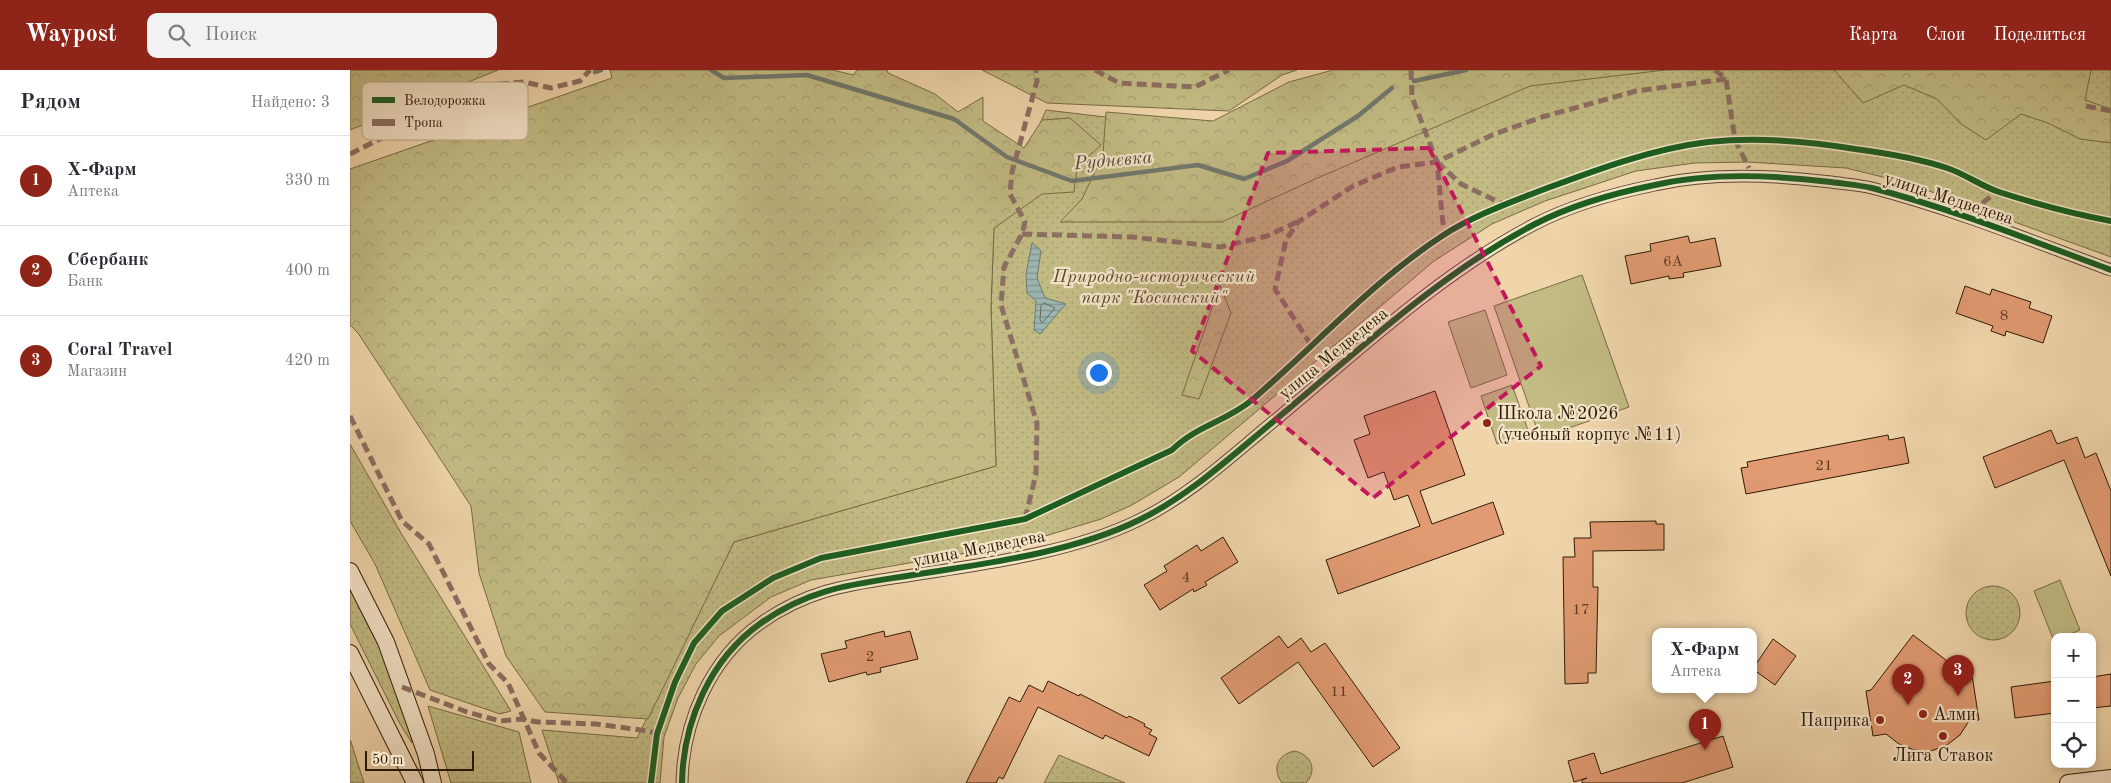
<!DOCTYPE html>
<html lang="ru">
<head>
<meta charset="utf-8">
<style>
	:root { --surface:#fff; --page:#f2f2f3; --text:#2b2b33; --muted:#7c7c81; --line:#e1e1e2; --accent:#8f2418 }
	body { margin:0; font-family:"Old Standard TT",serif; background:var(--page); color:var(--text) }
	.controls { position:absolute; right:15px; bottom:15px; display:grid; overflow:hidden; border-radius:10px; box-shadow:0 2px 8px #0003 }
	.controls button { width:45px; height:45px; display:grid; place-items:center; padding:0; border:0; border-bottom:1px solid var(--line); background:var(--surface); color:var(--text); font:25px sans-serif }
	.scale { position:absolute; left:15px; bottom:12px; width:109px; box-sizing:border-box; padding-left:5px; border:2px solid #2f1a07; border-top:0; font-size:14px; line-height:18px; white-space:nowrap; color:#2f1a07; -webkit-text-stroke:4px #f5e4c8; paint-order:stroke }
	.you { position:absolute; left:748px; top:302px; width:18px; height:18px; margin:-12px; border:4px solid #fff; border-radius:50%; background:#1a73e8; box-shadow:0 0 0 8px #1a73e833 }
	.badge { display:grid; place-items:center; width:32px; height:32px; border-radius:50%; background:var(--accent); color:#fff; font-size:16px; font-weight:700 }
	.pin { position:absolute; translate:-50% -41px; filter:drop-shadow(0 1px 2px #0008) }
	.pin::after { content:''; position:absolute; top:26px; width:18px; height:15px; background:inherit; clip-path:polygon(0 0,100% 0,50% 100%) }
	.popup { position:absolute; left:1302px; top:558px; width:105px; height:65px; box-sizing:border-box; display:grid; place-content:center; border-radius:10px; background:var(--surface); filter:drop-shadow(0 1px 4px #0005); font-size:16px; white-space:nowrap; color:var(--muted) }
	.popup b { font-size:19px; color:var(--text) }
	.popup::after { content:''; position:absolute; left:50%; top:100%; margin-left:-10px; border:10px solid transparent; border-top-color:var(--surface) }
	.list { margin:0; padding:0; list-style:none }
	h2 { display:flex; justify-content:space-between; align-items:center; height:65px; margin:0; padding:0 20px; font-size:21px }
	h2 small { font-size:16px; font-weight:400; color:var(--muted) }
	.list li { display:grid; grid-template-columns:32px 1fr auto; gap:15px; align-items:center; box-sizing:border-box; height:90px; padding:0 20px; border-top:1px solid var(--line) }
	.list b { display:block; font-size:19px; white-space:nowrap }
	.list p { margin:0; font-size:16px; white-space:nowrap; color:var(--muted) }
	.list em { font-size:16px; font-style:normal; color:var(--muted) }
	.icon { flex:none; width:28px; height:28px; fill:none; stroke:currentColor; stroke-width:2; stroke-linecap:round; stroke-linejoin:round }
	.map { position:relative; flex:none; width:1761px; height:713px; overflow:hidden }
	header { display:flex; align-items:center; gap:30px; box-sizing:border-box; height:70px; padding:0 25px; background:var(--accent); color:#fff }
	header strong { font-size:24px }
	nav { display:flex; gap:28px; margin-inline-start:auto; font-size:18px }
	.search { width:350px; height:45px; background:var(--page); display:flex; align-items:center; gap:12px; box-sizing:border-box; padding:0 18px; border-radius:10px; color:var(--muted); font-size:19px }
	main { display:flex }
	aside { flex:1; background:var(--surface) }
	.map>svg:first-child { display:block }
</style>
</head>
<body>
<header>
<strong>Waypost</strong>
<div class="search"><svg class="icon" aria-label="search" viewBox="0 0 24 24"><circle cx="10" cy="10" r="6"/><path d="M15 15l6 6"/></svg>Поиск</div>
<nav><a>Карта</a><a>Слои</a><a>Поделиться</a></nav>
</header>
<main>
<aside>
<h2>Рядом<small>Найдено: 3</small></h2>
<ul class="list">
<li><span class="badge">1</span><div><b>X-Фарм</b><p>Аптека</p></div><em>330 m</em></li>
<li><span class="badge">2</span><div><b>Сбербанк</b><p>Банк</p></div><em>400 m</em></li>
<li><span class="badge">3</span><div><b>Coral Travel</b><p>Магазин</p></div><em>420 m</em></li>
</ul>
</aside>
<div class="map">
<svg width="1761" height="713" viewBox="0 0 1761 713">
	<defs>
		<pattern id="grass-dots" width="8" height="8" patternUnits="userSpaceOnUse" patternTransform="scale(1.25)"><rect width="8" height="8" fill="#c2bb83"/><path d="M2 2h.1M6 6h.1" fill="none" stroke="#a7a070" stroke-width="1.8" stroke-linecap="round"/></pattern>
		<pattern id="forest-crowns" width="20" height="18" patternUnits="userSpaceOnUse" patternTransform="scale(1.25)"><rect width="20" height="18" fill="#c2bb83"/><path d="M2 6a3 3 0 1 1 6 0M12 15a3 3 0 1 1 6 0" fill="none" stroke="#a7a070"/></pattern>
		<pattern id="water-rules" width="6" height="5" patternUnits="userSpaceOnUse" patternTransform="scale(1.25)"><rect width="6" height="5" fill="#9cb7b1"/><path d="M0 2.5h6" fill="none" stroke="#80948e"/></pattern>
	</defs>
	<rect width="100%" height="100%" fill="#f0d5ab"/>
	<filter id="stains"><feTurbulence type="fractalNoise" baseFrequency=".004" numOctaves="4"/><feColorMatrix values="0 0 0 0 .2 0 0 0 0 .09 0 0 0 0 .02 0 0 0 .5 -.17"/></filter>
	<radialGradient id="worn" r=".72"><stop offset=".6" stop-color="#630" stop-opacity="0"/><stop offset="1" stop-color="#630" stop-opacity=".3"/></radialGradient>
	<!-- grass -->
	<g fill="url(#grass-dots)" stroke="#786a45">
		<polygon points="1118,0 1761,0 1761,187 1557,113 1496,98 1397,92 1345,93 1286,101 1195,131 1142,154 1084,191 829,407 782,435 751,449 669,474 461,510 421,527 369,566 346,594 328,628 314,667 310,713 209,713 192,660 287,668 384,472 646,396 641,237 644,158 696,40 899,64"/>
		<polygon points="0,374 51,463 161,641 150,644 80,620 25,494 0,451"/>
		<path d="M0,511C27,562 55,616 62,673L50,654L0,554Z"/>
		<circle cx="1643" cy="543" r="27"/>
		<polygon points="78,636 169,662 181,713 101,713"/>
		<polygon points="0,670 1,672 14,713 0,713"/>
		<path d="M944,681C961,684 968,700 956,713H932C922,699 927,685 944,681Z"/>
		<polygon points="709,685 775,713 694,713"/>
	</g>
	<!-- forest -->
	<g fill="url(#forest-crowns)" stroke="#786a45">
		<polygon points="0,0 148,0 0,60"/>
		<polygon points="260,0 483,0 503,5 507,0 537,0 538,3 585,24 608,42 633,27 633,51 674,78 692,50 720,48 751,75 727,97 724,122 692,124 644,158 641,237 646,396 384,472 298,649 195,642 156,586 129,503 121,436 8,263 0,255 0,99 262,8"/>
		<polygon points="632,0 947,0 932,5 879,41 697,33"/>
		<polygon points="983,0 1315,0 1180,16 963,110 872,152 710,152 732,129 753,84 756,42 863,51 939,12"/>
		<polygon points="1484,0 1741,0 1735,30 1761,39 1761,73 1730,69 1698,53 1671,44 1636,70 1611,54 1587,29 1554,15 1513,33"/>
		<polygon points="870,215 881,243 849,329 832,325"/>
	</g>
	<!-- garden -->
	<g fill="#c2bb83" stroke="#786a45">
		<polygon points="1232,205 1279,337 1190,368 1144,236"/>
		<polygon points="1135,240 1157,305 1121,318 1098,252"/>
		<polygon points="1162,315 1179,363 1147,374 1131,326"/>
		<polygon points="1710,510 1730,560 1713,567 1705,567 1704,571 1684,521"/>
	</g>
	<!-- water -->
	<polygon fill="url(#water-rules)" stroke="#70786d" points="682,173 691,181 687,208 695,228 716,234 690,264 684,260 686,231 677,223 676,204"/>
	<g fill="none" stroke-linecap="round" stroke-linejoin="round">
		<!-- shore -->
		<polygon stroke="#66685c" stroke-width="1" points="694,233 705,238 692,253 690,250 691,236"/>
		<!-- stream -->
		<g stroke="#70786d" stroke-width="4.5">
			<polyline points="361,0 374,8 457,5 604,49 657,87 722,111 848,95 894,109 937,91 1008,46 1042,18"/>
			<polyline points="245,2 251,0"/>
			<polyline points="1064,11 1116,0"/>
		</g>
	</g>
	<!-- building -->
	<g fill="#e19a71" stroke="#2f1a07">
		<polygon points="1338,166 1340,173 1365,168 1371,196 1333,203 1334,207 1319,209 1319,206 1281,214 1275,186 1301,181 1300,174"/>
		<polygon points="1615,216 1640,225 1642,219 1681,232 1679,238 1702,246 1693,273 1656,261 1655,266 1641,261 1643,256 1606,243"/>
		<polygon points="1085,321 1115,405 1070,421 1082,454 1143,432 1154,464 988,524 976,490 1070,456 1058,425 1044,430 1034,402 1018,408 1004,370 1020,364 1014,346"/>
		<polygon points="1701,360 1707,374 1727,367 1735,388 1746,383 1761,421 1761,506 1714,390 1645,418 1633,387"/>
		<polygon points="1538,365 1539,370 1554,367 1559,393 1396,424 1391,398 1398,397 1397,392"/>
		<polygon points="1306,451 1306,454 1314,454 1314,480 1243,481 1243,517 1248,517 1246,603 1238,603 1238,613 1215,614 1213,487 1225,487 1224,468 1241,468 1240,452"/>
		<polygon points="873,467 888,492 855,512 857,515 844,522 843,519 810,540 794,515 817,501 814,496 847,475 851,481"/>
		<polygon points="534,561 535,567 560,561 568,589 530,598 531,602 517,605 516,602 479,612 471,584 497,578 495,571"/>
		<polygon points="1563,565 1617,606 1622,605 1629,650 1619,651 1610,665 1597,675 1581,681 1564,680 1549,674 1536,664 1523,666 1516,621 1521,620"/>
		<polygon points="929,566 938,578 951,568 961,582 975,573 1050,678 1023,697 948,592 889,634 871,608"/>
		<polygon points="1423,569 1446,586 1425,615 1404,600 1404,597"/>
		<polygon points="1761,604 1761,636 1742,638 1742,607"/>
		<polygon points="698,611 729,626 730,624 777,648 779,646 795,654 794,656 802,660 799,664 807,668 799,686 755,665 753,669 688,637 653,709 649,707 646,713 616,713 659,627 670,632 679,615 693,622"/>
		<polygon points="1705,611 1705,643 1665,648 1661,617"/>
		<polygon points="1373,666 1383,697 1332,713 1232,713 1232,710 1237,708 1224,712 1218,691 1244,683 1251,704"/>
	</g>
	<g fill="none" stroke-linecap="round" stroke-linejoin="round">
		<defs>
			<path id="street" d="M332,713C333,652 360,589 411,553C463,516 508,514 569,504C640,493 724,482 789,450C837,427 877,390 918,356C1003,286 1087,205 1185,154C1222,135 1265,123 1305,115C1361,102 1424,105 1481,112C1494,114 1509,115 1522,118C1603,139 1682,171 1761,200"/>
			<g id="secondary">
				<polyline points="0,501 36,572 76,684 83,713"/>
				<polyline points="0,583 65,713"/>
				<polyline points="1718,713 1761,708"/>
			</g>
		</defs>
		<!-- street casing -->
		<use href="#street" stroke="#5f4930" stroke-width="13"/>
		<!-- secondary casing -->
		<use href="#secondary" stroke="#2f1a07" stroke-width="18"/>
		<!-- street -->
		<use href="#street" stroke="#f5e4c8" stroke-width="11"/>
		<!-- secondary -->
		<use href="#secondary" stroke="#f5e4c8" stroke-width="16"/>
		<!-- quiet -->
		<g stroke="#8d6e63" stroke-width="5" stroke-dasharray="10 5" stroke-linecap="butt">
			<polyline points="745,0 769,13 845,17 879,0"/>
			<polyline points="1061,0 1062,27 1087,92 1094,164"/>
			<polyline points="1365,0 1376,9 1385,70 1399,98"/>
			<polyline points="1736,36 1761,41"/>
			<polyline points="0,84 137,15 174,12 201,18 230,11 240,0"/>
			<polyline points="1087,92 1111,114 1155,135"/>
			<polyline points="1621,143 1647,121"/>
			<polyline points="672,164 782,167 871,177 917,166 947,152"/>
			<polyline points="961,275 925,219 936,170 948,152 1003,116 1048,97 1087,92 1142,65 1192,47 1286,21 1376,9"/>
			<polyline points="0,346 52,451 79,474 139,594 158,613 189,683 217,713"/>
			<polyline points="675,449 686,404 687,353 651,235 654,197 672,164 675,152 660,124 662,102 687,11 686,0"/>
			<polyline points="52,617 117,642 150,651 172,649 188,652 246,654 298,661 307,664"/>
		</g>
		<defs>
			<g id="cycleway">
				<path d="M301,713L307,664L325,612L344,573L372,541L423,508L471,488L675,449L822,380C846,356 877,351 902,330C965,276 1022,212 1092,166C1122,146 1159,133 1192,120C1246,100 1301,79 1358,72C1406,67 1457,71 1505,79C1535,83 1567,88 1597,98C1615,104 1631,116 1649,122C1686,134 1724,144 1761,151"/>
				<path d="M332,713C333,652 360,589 411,553C463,516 508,514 569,504C640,493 724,482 789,450C837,427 877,390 918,356C1003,286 1087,205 1185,154C1222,135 1265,123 1305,115C1361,102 1424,105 1481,112C1494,114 1509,115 1522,118C1603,139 1682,171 1761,200"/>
			</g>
		</defs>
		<!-- cycleway casing -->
		<use href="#cycleway" stroke="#f5e4c8" stroke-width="9"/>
		<!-- cycleway -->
		<use href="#cycleway" stroke="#1b5e20" stroke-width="6"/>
	</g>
	<!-- marked area -->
	<path fill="#c2185b" fill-opacity="0.2" stroke="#c2185b" stroke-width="4" stroke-dasharray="10 6" stroke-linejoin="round" d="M1079,78L1191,296L1023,428L842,281L918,83Z"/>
	<!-- markers -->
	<g fill="#8f2418" stroke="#f5e4c8" stroke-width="2">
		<circle cx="1137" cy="353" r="5"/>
		<circle cx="1573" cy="644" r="5"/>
		<circle cx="1530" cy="650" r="5"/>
		<circle cx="1593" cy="666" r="5"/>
	</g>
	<g text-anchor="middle" stroke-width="4.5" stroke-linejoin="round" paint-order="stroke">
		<!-- number labels -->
		<g font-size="15" fill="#5c3a22">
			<text x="1323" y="196">6А</text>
			<text x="1654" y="250">8</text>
			<text x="1474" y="400">21</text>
			<text x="836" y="512">4</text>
			<text x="1231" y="544">17</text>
			<text x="520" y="591">2</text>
			<text x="989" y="626">11</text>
		</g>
		<!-- street labels -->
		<g font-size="18" fill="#2f1a07" stroke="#f5e4c8">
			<text transform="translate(1599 128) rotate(18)" y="6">улица Медведева</text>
			<text transform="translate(983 283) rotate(-39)" y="6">улица Медведева</text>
			<text transform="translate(629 478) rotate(-11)" y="6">улица Медведева</text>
		</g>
		<!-- park labels -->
		<g font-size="18" font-style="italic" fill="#5b4a2c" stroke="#f5e4c8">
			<text x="804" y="212">Природно-исторический<tspan x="804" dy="21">парк "Косинский"</tspan></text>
		</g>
		<!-- poi labels -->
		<g font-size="18" fill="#2f1a07" stroke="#f5e4c8" text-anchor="start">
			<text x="1147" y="349">Школа №2026<tspan x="1147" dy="21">(учебный корпус №11)</tspan></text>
			<text x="1583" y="650">Алми</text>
			<text x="1520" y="656" text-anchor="end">Паприка</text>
			<text x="1593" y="691" text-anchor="middle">Лига Ставок</text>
		</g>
		<!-- water labels -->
		<g font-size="19" font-style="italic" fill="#50493a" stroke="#f5e4c8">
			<text transform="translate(763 89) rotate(-5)" y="7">Рудневка</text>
		</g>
	</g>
	<!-- legend -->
	<rect x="12" y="12" width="166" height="58" rx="8" fill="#f5e4c8" stroke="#baa78e" stroke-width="1"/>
	<rect x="22" y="27" width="23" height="6" fill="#1b5e20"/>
	<rect x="22" y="49" width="23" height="7" fill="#8d6e63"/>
	<g font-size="14" fill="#2f1a07">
		<text x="54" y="35">Велодорожка</text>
		<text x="54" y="57">Тропа</text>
	</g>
	<rect width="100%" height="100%" filter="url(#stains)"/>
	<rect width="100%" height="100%" fill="url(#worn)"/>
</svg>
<div class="controls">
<button>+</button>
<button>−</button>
<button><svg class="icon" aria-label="locate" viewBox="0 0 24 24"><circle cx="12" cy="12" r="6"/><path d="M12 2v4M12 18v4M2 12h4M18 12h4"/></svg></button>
</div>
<div class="scale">50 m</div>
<div class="you"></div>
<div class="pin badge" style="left:1355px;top:680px">1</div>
<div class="popup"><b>X-Фарм</b>Аптека</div>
<div class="pin badge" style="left:1558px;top:635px">2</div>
<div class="pin badge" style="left:1608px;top:626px">3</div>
</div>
</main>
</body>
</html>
